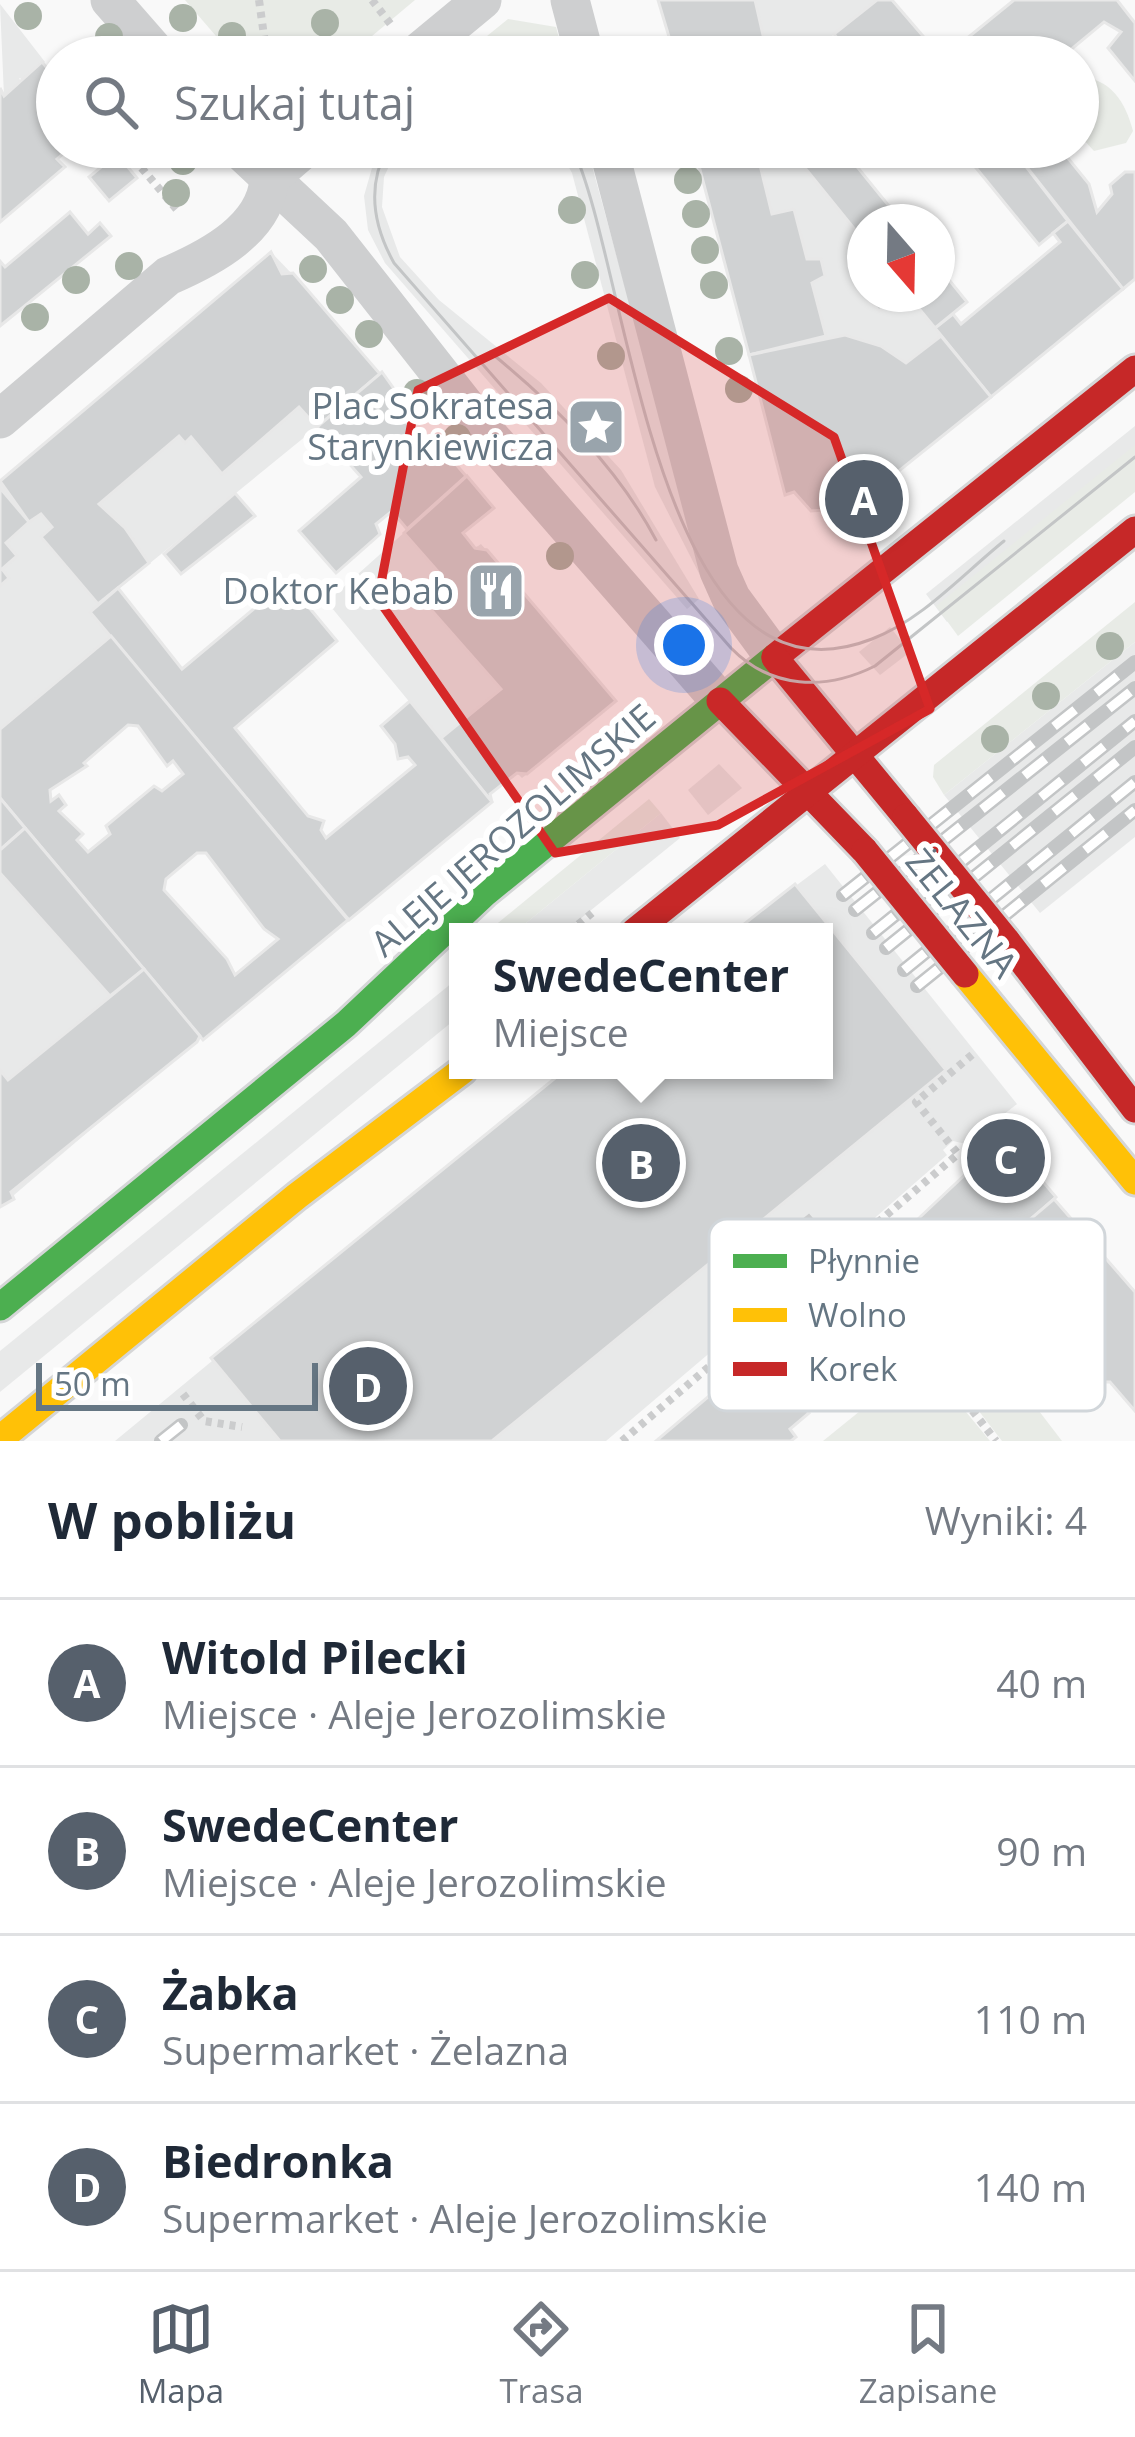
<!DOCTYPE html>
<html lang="pl">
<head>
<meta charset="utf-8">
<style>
	:root { --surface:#fff; --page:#f6f6f7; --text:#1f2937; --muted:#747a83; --line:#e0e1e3; --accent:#56606c }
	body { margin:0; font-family:"Open Sans",sans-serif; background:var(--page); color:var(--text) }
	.compass { position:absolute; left:847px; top:204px; width:108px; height:108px; border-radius:50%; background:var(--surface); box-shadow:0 3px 9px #0004; rotate:160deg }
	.scale { position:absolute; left:36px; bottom:30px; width:282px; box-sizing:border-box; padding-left:12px; border:6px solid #657683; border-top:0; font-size:33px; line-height:42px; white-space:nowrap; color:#657683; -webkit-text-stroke:9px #fff; paint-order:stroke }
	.you { position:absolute; left:684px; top:645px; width:42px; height:42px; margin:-30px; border:9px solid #fff; border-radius:50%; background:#1a73e8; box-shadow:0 0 0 18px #1a73e833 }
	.badge { display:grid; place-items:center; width:78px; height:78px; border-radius:50%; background:var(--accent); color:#fff; font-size:39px; font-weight:700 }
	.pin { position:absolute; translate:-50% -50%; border:6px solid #fff; box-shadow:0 3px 12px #0006 }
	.popup { position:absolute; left:449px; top:923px; width:384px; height:156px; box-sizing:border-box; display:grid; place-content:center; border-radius:0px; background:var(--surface); filter:drop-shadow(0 3px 9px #0005); font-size:39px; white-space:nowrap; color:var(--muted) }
	.popup b { font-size:45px; color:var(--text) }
	.popup::after { content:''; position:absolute; left:50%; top:100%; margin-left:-24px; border:24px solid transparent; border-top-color:var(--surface) }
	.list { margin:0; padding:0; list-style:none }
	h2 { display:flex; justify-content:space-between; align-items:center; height:156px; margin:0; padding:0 48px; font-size:51px }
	h2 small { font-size:39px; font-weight:400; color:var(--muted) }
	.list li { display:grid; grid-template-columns:78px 1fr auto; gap:36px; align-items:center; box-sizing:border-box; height:168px; padding:0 48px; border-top:3px solid var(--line) }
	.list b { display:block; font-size:45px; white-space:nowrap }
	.list p { margin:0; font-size:39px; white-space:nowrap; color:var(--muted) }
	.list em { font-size:39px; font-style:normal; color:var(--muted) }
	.icon { flex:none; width:66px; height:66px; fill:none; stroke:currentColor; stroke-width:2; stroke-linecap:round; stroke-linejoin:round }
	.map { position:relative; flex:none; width:1135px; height:1441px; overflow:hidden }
	.search { position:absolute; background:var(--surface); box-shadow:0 3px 9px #0004; left:36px; right:36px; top:36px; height:132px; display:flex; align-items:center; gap:30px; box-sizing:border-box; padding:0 42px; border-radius:66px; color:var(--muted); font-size:45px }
	.sheet { height:828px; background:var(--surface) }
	nav { display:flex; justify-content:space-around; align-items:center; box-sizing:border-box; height:168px; border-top:3px solid var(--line); background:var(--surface); font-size:33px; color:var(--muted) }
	nav a { display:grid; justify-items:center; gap:6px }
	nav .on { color:var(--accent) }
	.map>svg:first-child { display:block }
</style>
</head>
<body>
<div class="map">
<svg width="1135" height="1441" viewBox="0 0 1135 1441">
	<rect width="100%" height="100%" fill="#f9f9f9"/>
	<!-- built -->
	<g fill="#e8e9e9">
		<polygon points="658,0 877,0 806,57 675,57"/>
		<polygon points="0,4 45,62 25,80 19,78 21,82 4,96"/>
		<polygon points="378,147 398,147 384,177 382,207 400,257 439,300 541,383 621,470 699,599 687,609 385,263 368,230 364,196"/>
		<polygon points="558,147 583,147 589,155 709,593 655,487 572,173"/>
		<polygon points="695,147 788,147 865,242 865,294 907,294 941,336 906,363 881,346 845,335 749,355"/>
		<polygon points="271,252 319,302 317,427 90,612 111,636 0,729 0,480"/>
		<polygon points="1135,426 1135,469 947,622 926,594"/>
		<polygon points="467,476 494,508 463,534 475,548 481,544 616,700 527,774 522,778 517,773 491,794 492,802 327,602"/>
		<polygon points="890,627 910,652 880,675 859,652"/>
		<polygon points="1135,642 1135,837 1040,913 944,795"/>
		<polygon points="719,764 742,788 708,815 688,790"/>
		<polygon points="0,798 200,1036 0,1207"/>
		<polygon points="661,813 680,838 564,932 515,932"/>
		<polygon points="825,864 1017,1104 966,1144 953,1141 943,1150 947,1155 838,1250 817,1226 802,1237 819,1260 606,1441 115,1441 565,1070 824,1070 824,932 734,932"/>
		<polygon points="458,978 458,1017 0,1392 0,1351"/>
	</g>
	<!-- green -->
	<g fill="#e8ebe6">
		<polygon points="185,0 415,0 347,57 234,57"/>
		<polygon points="508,19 556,27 564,57 477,57 471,49"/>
		<path d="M1078,76C1111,79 1125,101 1133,131L1126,143L1094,151L1082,138Z"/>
		<polygon points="1135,445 1135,492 958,636 936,606"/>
		<polygon points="1135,602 1135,642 944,795 933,777 934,765"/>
		<polygon points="649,799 661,813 515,932 487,932"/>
		<polygon points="978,1315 1007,1352 963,1387 934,1350"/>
		<polygon points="923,1360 990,1441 823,1441"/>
		<polygon points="1006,1368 1062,1441 1002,1441 968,1397"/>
	</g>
	<!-- building -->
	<g fill="#d0d2d3" stroke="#e8e8e8" stroke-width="3" fill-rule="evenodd">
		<polygon points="658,0 755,0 768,57 675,57"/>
		<polygon points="877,0 892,0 941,57 895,57 903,49 895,39 873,57 852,57 834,34"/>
		<polygon points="1014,0 1117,0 1135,23 1135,81 1108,48 1121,32 1104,22 1062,57 944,57"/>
		<polygon points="42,62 57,80 57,147 71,147 57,159 65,167 0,222 0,88 4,96"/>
		<polygon points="694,147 790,149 760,165 772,214 794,209 807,259 821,259 825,276 812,283 826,336 749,355"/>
		<polygon points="788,147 841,147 902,222 865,222 865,242"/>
		<polygon points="959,147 1011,147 1068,221 1039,245"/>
		<polygon points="1011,147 1059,147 1089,184 1097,212 1112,194 1110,185 1125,172 1135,172 1135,279 1123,289"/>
		<polygon points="117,154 137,178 109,201 89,177"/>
		<polygon points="70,212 88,234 100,223 111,236 0,326 0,261 5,267"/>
		<polygon points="1068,221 1123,289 991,397 935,328 953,314 961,324 1060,242 1053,233"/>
		<polygon points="271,252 282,274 293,273 380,374 317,427 299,407 222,474 191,437 185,443 179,436 99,504 125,528 149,563 98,604 41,537 52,527 41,514 29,522 0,481"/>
		<polygon points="937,265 967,302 935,328 907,294 937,294"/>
		<polygon points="865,275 865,294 899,294 879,311 855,283"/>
		<polygon points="845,335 881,346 906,363 941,336 991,397 844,515 839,509 811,511 794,492 785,495 749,355"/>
		<polygon points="382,372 411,413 403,419 429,448 436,441 466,476 407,529 392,511 376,524 380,534 336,573 299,531 361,477 317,427"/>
		<polygon points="467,476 494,508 463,533 475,548 487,550 616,701 527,774 517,773 490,794 492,802 441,738 501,689 419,596 442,576 404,533"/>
		<polygon points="0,488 29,522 6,543 17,556 2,569 9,578 0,586"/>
		<polygon points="235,493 255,516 181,574 164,554"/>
		<polygon points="287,581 337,641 235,728 308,816 324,821 321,830 326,838 415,765 408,757 398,759 395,744 381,726 410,701 492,802 349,920 90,612 118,588 182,669"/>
		<path d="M111,636L348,920L203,1040L0,798V729ZM128,725L138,726L167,766L173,761L183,774L162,791L154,786L106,826L110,834L88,852L77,840L83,834L59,811L66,805L59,795L51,801L50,790L87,766L84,763ZM197,853H206L264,929L278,939L235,975L227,959L164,890L166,879Z"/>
		<polygon points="0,798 25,828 0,850"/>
		<polygon points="25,828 144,969 110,996 0,873 0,850"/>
		<polygon points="795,884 946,1070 492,1441 280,1441 211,1358 565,1070 824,1070 824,932 734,932"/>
		<polygon points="144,969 200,1036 197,1042 11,1192 14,1199 0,1207 0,1070 8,1080"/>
		<polygon points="1005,1137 1056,1197 950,1292 956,1300 941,1312 935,1305 916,1321 909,1313 881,1336 888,1344 869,1361 876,1368 862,1381 855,1373 836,1389 829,1380 802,1404 809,1413 790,1429 796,1437 791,1441 656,1441 918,1219"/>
		<polygon points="1054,1199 1135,1292 1135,1411 1110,1382 1095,1382 1088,1367 1091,1361 1039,1301 1024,1300 1020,1278 994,1250"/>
	</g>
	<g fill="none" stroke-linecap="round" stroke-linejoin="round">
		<defs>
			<polyline id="fast" points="0,1307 346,1024 485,893 775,657"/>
			<g id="slow">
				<polyline points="965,974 1135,1181"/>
				<polyline points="0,1439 297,1196 463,1070"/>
			</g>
			<g id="jam">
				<polyline points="775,657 1135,369"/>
				<polyline points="775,658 906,817"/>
				<polyline points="720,701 865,851"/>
				<polyline points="634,932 1135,530"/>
				<polyline points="1006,940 1135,1109"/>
			</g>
		</defs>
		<!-- fast casing -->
		<use href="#fast" stroke="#d5d6d7" stroke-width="33"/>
		<!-- slow casing -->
		<use href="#slow" stroke="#d5d6d7" stroke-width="33"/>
		<!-- jam casing -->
		<use href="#jam" stroke="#d5d6d7" stroke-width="33"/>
		<!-- path -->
		<g stroke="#cbcccd" stroke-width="8" stroke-dasharray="6 6" stroke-linecap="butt">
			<polyline points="259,0 267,57"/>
			<polyline points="372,0 392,26"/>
			<polyline points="137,147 134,159 178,211"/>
			<polyline points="569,932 592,913"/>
			<polyline points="806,1216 839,1256"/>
			<polyline points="921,1344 996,1441"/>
			<polyline points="183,1394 204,1421 242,1427"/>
			<polyline points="961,1396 1036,1335"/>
			<polyline points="622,1441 958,1154 916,1102 973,1054"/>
		</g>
		<!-- street -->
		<g stroke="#cecfd0" stroke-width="39">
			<polyline points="110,0 160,57"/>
			<polyline points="570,0 585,57"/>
			<polyline points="413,57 482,0"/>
			<polyline points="237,147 331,235 489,436 720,701"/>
			<polyline points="608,147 719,571 731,598 775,658"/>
			<path d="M0,419L168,276C210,258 266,229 269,179L306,147"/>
		</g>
		<!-- fast -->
		<use href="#fast" stroke="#4caf50" stroke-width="27"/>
		<!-- slow -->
		<use href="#slow" stroke="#ffc107" stroke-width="27"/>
		<!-- jam -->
		<use href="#jam" stroke="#c62828" stroke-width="27"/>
		<!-- tram -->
		<g stroke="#c3c5c6" stroke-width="3">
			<path d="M388,147C366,186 373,225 394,263L731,648C771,689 825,691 875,666L1135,457"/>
			<path d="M572,147C630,265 654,724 872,639C922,620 963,574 1004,541"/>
			<path d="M490,352C554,404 617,466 656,540"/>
		</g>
		<defs>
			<g id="rail">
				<polyline points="843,895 1135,662"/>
				<polyline points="855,910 1135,688"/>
				<polyline points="873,933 1135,721"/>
				<polyline points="886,948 1135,747"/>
				<polyline points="904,970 1135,782"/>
				<polyline points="917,986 1135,810"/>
				<polyline points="161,1441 181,1425"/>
			</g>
		</defs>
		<!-- rail casing -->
		<use href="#rail" stroke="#c3c5c6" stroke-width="14"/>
		<!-- rail -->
		<use href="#rail" stroke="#fff" stroke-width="9" stroke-dasharray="27" stroke-linecap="butt"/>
		<defs>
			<g id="jam-bridge">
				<polyline points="906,817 1006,940"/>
				<polyline points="865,851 965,974"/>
			</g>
		</defs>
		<!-- jam-bridge casing -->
		<use href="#jam-bridge" stroke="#d5d6d7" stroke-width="33" stroke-linecap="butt"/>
		<!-- jam-bridge -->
		<use href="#jam-bridge" stroke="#c62828" stroke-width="27"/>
	</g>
	<!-- trees -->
	<g fill="#a9b3a7">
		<circle cx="28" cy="16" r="14"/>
		<circle cx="183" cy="18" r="14"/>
		<circle cx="325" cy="23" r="14"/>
		<circle cx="232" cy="36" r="14"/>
		<circle cx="109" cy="37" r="14"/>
		<circle cx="183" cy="161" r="14"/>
		<circle cx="688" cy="180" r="14"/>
		<circle cx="176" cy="193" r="14"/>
		<circle cx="572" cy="210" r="14"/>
		<circle cx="696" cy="214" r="14"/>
		<circle cx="705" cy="250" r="14"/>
		<circle cx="129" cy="266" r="14"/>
		<circle cx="313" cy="269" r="14"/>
		<circle cx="585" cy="275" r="14"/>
		<circle cx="76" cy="280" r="14"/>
		<circle cx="714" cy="285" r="14"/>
		<circle cx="340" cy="300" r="14"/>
		<circle cx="35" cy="317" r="14"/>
		<circle cx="369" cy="334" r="14"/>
		<circle cx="729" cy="351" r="14"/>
		<circle cx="611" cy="356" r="14"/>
		<circle cx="739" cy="389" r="14"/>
		<circle cx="417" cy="393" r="14"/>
		<circle cx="457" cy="438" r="14"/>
		<circle cx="560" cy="556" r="14"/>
		<circle cx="1110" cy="646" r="14"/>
		<circle cx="1046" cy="696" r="14"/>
		<circle cx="995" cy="739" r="14"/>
	</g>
	<!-- marked area -->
	<path fill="#d62828" fill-opacity="0.2" stroke="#d62828" stroke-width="9" stroke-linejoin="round" d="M609,298L834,437L930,709L718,825L555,853L378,599L418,390Z"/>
	<!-- icons -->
	<defs>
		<symbol id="sight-square" viewBox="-11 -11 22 22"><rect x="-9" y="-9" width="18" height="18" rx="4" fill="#99a4ac" stroke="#fff"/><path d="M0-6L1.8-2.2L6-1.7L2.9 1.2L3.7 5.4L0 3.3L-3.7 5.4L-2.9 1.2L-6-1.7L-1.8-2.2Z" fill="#fff"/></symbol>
		<symbol id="restaurant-square" viewBox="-11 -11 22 22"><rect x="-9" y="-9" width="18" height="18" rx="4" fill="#99a4ac" stroke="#fff"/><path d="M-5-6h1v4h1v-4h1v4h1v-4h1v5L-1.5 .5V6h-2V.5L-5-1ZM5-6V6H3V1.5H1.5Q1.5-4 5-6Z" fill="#fff"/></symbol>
	</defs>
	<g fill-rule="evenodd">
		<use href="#sight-square" x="563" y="394" width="66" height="66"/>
		<use href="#restaurant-square" x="463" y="558" width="66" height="66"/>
	</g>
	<g text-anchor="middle" stroke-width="12" stroke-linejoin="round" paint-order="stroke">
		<!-- poi labels -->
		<g font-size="36" fill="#657683" stroke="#fff" text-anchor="end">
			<text x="554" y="419">Plac Sokratesa<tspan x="554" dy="41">Starynkiewicza</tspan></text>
			<text x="454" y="604">Doktor Kebab</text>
		</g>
		<!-- street labels -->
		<g font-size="36" fill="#657683" stroke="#fff">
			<text transform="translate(513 830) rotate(-41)" y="13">ALEJE JEROZOLIMSKIE</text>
			<text transform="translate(962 913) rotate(51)" y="13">ŻELAZNA</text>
		</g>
	</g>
	<!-- legend -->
	<rect x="709" y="1219" width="396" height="192" rx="18" fill="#fff" stroke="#d1d6da" stroke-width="3"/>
	<rect x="733" y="1254" width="54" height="14" fill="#4caf50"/>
	<rect x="733" y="1308" width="54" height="14" fill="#ffc107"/>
	<rect x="733" y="1362" width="54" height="14" fill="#c62828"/>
	<g font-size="33" fill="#657683">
		<text x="808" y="1273">Płynnie</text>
		<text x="808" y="1327">Wolno</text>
		<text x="808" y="1381">Korek</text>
	</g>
</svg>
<svg class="compass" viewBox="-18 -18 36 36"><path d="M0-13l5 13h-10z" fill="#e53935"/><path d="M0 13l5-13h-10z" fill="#747a83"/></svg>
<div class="scale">50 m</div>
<div class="you"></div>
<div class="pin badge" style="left:864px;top:499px">A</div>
<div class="pin badge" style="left:641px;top:1163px">B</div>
<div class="popup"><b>SwedeCenter</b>Miejsce</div>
<div class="pin badge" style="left:1006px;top:1158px">C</div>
<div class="pin badge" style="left:368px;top:1386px">D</div>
<div class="search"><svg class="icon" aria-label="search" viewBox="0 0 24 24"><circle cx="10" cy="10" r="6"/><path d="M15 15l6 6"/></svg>Szukaj tutaj</div>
</div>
<section class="sheet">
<h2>W pobliżu<small>Wyniki: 4</small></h2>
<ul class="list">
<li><span class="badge">A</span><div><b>Witold Pilecki</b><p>Miejsce · Aleje Jerozolimskie</p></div><em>40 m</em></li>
<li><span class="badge">B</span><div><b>SwedeCenter</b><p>Miejsce · Aleje Jerozolimskie</p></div><em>90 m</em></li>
<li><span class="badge">C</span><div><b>Żabka</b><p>Supermarket · Żelazna</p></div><em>110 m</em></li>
<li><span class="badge">D</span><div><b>Biedronka</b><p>Supermarket · Aleje Jerozolimskie</p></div><em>140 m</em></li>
</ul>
</section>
<nav>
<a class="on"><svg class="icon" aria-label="map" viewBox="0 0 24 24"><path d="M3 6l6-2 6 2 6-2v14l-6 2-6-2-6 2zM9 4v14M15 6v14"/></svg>Mapa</a>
<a><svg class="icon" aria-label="directions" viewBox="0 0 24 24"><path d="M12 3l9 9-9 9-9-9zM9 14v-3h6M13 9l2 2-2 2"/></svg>Trasa</a>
<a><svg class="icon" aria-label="saved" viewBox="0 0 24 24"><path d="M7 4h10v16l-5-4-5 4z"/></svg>Zapisane</a>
</nav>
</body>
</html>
